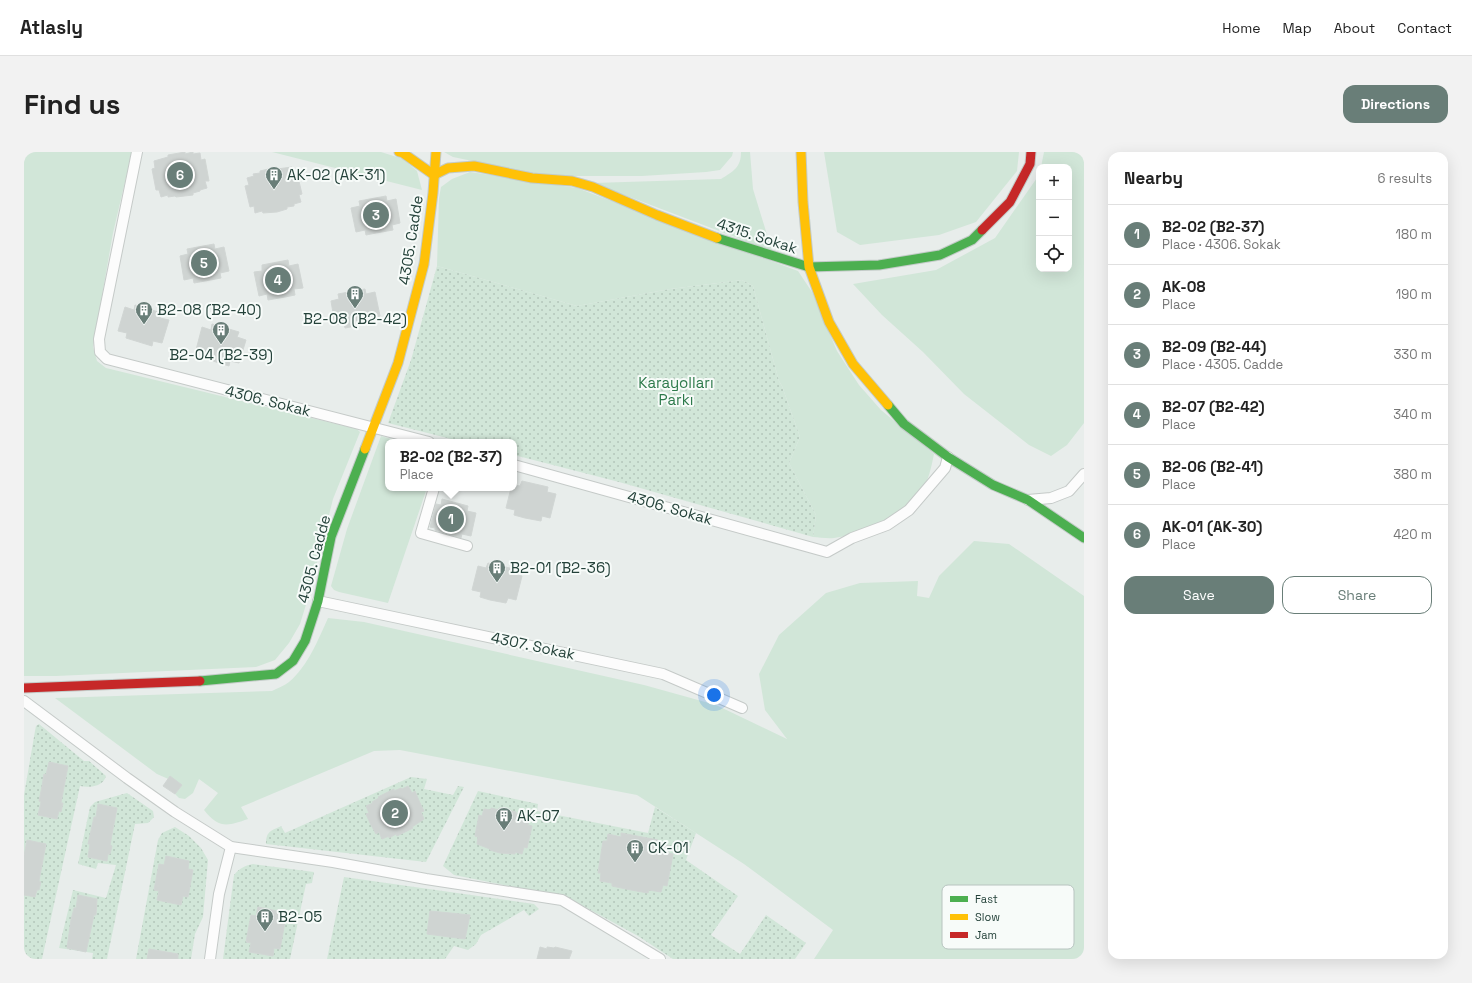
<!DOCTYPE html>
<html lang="en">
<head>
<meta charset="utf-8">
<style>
	:root { --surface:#fff; --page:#f2f2f2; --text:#222; --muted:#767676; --line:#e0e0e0; --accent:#697e78 }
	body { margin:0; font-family:"Space Grotesk",sans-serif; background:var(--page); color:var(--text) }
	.controls { position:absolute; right:12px; top:12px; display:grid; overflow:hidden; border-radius:8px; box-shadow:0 4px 16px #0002 }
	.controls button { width:36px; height:36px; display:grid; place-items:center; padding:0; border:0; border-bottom:1px solid var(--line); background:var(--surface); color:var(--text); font:20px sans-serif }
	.you { position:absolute; left:690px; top:543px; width:14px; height:14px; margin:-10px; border:3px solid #fff; border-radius:50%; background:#1a73e8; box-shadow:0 0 0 6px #1a73e833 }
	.badge { display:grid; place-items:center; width:26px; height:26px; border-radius:50%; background:var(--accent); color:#fff; font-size:13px; font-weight:700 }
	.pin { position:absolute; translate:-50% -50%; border:2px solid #fff; box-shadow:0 1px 4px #0006 }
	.popup { position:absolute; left:361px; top:287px; width:132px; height:52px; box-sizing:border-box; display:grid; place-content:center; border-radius:8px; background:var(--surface); filter:drop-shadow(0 1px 3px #0005); font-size:13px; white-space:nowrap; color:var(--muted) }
	.popup b { font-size:15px; color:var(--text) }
	.popup::after { content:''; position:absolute; left:50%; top:100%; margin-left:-8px; border:8px solid transparent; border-top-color:var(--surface) }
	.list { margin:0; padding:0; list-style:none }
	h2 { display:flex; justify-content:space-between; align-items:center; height:52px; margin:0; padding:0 16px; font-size:17px }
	h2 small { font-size:13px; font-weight:400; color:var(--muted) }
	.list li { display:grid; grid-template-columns:26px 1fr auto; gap:12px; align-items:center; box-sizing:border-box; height:60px; padding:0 16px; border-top:1px solid var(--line) }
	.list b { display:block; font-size:15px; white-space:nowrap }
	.list p { margin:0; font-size:13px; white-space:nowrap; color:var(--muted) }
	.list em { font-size:13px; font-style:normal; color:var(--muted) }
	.actions { display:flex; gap:8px; padding:12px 16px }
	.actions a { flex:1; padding:9px 0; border:1px solid var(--accent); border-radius:12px; text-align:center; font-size:14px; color:var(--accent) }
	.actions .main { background:var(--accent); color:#fff }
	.icon { flex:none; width:22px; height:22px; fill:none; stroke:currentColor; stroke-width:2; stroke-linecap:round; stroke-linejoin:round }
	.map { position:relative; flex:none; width:1060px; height:807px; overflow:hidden; border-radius:12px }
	header { display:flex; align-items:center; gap:24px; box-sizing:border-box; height:56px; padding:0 20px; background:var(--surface); border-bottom:1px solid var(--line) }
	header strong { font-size:19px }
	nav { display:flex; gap:22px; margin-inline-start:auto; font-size:14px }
	.intro { display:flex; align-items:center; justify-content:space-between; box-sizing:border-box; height:96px; padding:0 24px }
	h1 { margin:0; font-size:28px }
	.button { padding:10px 18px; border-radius:12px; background:var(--accent); color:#fff; font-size:14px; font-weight:700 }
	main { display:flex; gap:24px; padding:0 24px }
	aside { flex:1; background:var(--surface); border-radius:12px; box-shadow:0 4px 16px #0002 }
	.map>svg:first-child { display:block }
</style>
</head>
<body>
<header>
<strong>Atlasly</strong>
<nav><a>Home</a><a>Map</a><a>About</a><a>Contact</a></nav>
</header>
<div class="intro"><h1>Find us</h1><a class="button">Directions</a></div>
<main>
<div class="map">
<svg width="1060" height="807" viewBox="0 0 1060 807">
	<defs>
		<pattern id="park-dots" width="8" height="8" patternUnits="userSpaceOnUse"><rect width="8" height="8" fill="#d1e6d8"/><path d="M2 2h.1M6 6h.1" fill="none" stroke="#b3c6ba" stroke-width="1.8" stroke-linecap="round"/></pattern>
	</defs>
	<rect width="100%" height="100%" fill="#e8edeb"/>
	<!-- grass -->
	<g fill="#d1e6d8">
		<polygon points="0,0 108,0 89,81 69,195 73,209 82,216 333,277 336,280 309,347 285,443 276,472 265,491 251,508 232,515 32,524 0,524"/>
		<polygon points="248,0 357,0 379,7 393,19 398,38"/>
		<polygon points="420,0 709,0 708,4 696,18 682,20 618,24 521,24 429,5"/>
		<path d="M717,0H726L729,37L748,99L569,31L697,27C710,19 717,15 717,0Z"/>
		<polygon points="800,0 995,0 993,19 952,70 915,83 836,93 813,80"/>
		<polygon points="1020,0 1060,0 1060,271 1043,293 1027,304 1005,293 940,242 899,200 858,163 829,132 912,118 971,86 1015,23 1015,117 1045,117 1045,15 1017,15"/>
		<path d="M446,20L553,36L774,119L788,140L813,199L835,233L857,258L910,302C907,316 905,328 897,339C879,364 840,382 810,386C803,387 795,385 789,385L792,363L765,311L776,285L758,234L755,229L729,134L718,128L646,137L553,154L413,114L415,46L417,35L428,27Z"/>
		<polygon points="357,284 378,290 364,290 364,336 403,336 364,451 315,440 310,438 307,434 323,377"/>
		<path d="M950,389L985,392L1060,444V807H790L809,778L720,712L613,643L376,598L350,599L217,655L224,667C204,674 195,677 180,658L194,641L175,627L169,641L161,647L155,646L151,642L158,633L133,622L31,546L248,539C253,536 260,534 265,530C284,514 294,488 304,466L340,470L620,533L692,553L763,587L741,558L735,522L755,483L802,441L836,431L894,429L893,444L905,446L915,424Z"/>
	</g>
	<!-- park -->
	<g fill="url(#park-dots)">
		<polygon points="413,114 553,154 646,137 718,128 729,134 755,229 758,234 776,285 765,311 792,363 789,385 595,330 490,303 490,290 439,290 364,271 387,208"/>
		<path d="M15,572L60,609H65L82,624C79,635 65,636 56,634L18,807H0V643L11,579L12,574Z"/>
		<path d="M387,625L403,627L400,637L429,643L434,634L440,635L402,710L242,692C242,679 247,679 257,674L261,681Z"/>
		<polygon points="454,639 514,652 513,659 624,681 631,655 672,681 662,708 714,744 687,783 716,802 742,763 782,791 771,807 649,807 614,784 550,749 500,737 430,723 419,714"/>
		<polygon points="103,641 129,659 130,665 124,671 111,672 83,807 68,807 69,801 35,796 49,738 82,746 92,713 74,711 72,717 54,712 66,655 71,650"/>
		<polygon points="151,675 165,684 177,696 184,708 179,765 171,782 167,807 112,807 134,688 138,681"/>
		<path d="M229,712L290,720L288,731L282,732L266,807H199L210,723C216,716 220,714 229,712Z"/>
		<polygon points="320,725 510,752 515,757 505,764 500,758 457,783 452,792 444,798 430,794 421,807 303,807"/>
	</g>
	<!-- building -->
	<g fill="#cfd4d2" stroke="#d1d6d4">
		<polygon points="161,0 161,2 169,0 169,2 176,1 177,8 181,7 185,29 181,29 183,36 176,38 176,39 169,41 169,43 152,45 151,44 144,45 144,43 137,45 135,38 132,38 128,17 131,16 130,9 144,5 144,3"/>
		<polygon points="253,15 253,17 268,15 270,22 273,21 278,42 275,43 277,50 270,52 270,54 263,55 263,57 253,60 239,61 238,59 231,61 230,54 226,55 221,34 225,33 223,26 230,24 229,22 236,21 236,19"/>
		<polygon points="362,44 363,49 372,47 376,71 368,73 369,78 352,81 342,83 341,78 332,80 327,56 336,54 335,49"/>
		<polygon points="190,92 191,97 200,95 205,119 196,121 197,126 181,129 170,131 169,126 160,128 156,104 164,102 163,97"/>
		<polygon points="264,108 265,114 274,112 279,136 270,137 271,143 261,145 244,148 243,142 235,144 230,120 238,119 238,113"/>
		<polygon points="341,137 342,142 351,140 356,164 347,166 348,171 321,176 320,171 311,173 307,149 315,147 314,142"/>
		<polygon points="111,153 138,161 136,166 145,168 138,191 129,189 128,194 102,186 103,181 94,179 101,155 110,158"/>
		<polygon points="188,172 215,180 213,185 222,188 215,211 206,209 205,214 179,206 180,201 172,198 178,175 187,178"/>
		<polygon points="498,329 524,335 523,340 532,342 526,366 518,364 517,369 501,366 490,363 491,358 482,356 487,336 490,336 490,333 496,334"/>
		<polygon points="418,347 444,354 443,359 452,361 447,384 438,382 437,386 411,378 411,376 406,375 412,352 417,353"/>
		<polygon points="464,411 490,417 489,422 498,424 492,448 484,446 482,451 466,448 456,445 457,440 448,438 454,414 462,416"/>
		<polygon points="25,610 44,614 37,651 39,651 37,660 35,659 33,667 14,663 17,650 15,649 18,634 20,622 22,623"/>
		<polygon points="146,624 158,633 151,642 139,634"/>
		<polygon points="384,634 388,641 391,639 396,651 400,659 397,660 400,667 388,675 389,676 373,684 372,682 365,686 365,684 358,687 355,680 352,682 346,671 342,662 345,661 342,654 349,651 348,650 355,646 354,645 370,637 370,639 377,636 378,637"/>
		<polygon points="74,652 93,656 86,693 88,694 86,702 84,702 83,709 64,705 66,692 64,692 70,665 72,665"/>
		<polygon points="467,656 475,658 475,656 492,660 492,662 499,663 499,665 506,666 504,673 508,674 503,696 500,695 498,702 491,700 491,702 476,701 466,698 466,697 453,692 454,685 451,684 455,663 458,664 460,657 467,658"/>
		<polygon points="597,681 634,688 633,691 646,694 644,701 649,702 643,734 639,733 637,740 625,738 624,741 607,738 588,734 588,731 576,729 577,721 574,721 579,689 583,689 584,682 597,685"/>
		<polygon points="3,688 22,692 15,729 17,730 15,738 13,738 11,745 0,743 0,704"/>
		<polygon points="142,704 165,709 164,717 169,718 164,745 159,744 157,753 133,748 135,739 130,738 135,712 140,713"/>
		<polygon points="54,743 73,747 72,763 70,763 62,800 43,796 47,768 50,756 52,756"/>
		<polygon points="234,755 258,760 256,769 261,770 256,797 250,796 249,804 225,800 227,791 222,790 227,763 232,764"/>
		<polygon points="406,759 446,763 441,787 403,782"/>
		<polygon points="516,795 523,797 523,795 530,796 531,795 548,799 545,807 513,807"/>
		<polygon points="125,797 154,802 154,807 123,807"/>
	</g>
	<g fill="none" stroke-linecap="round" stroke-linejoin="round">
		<defs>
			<g id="street">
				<polyline points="113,0 75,187 76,200 83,207 405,290"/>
				<polyline points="490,313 803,400 828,386 863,373 885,358 921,316 924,305"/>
				<polyline points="410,336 397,381 443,394"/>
				<polyline points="1004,348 1027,346 1045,339 1060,322"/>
				<polyline points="294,449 639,522 718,556"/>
				<polyline points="0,549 103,626 151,660 207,695 309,710 402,727 538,748 636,807"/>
				<polyline points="186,807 195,742 207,695"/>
			</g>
			<g id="fast">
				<polyline points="693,86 785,115 855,113 916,103 948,88 958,78"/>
				<polyline points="864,253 880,272 924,305 969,333 1004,348 1060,386"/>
				<polyline points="176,529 252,522 269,509 281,489 294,449 307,385 341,297"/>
			</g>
			<g id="slow">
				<polyline points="375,0 379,1 410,23 424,16 450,14 508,26 548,29 569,35 633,63 693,86"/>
				<polyline points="777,0 779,50 785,115 805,170 829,212 864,253"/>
				<polyline points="341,297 374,211 400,112 409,41 412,0"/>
			</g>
			<g id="jam">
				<polyline points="958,78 986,50 1006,12 1007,0"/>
				<polyline points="0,536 176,529"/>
			</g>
		</defs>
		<!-- street casing -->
		<use href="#street" stroke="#c5cac8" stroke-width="12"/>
		<!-- fast casing -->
		<use href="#fast" stroke="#c3cbc8" stroke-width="11"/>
		<!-- slow casing -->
		<use href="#slow" stroke="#c3cbc8" stroke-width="11"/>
		<!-- jam casing -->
		<use href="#jam" stroke="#c3cbc8" stroke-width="11"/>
		<!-- street -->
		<use href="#street" stroke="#fcfcfc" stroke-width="10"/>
		<!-- fast -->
		<use href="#fast" stroke="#4caf50" stroke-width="9"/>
		<!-- slow -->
		<use href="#slow" stroke="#ffc107" stroke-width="9"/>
		<!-- jam -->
		<use href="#jam" stroke="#c62828" stroke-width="9"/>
	</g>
	<!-- icons -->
	<defs>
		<symbol id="building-pin" viewBox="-11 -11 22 30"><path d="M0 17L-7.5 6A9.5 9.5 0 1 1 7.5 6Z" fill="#697e78" stroke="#f7fbf9"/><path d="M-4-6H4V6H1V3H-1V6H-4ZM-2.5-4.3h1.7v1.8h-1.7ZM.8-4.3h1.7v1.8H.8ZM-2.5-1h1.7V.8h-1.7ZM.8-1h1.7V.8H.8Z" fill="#fff"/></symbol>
	</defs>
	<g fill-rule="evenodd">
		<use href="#building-pin" x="240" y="13" width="20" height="27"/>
		<use href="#building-pin" x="321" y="132" width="20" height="27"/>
		<use href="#building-pin" x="110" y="148" width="20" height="27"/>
		<use href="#building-pin" x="187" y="168" width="20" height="27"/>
		<use href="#building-pin" x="463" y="406" width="20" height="27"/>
		<use href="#building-pin" x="470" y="654" width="20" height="27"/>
		<use href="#building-pin" x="601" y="686" width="20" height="27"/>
		<use href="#building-pin" x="231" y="755" width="20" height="27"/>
	</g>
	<g text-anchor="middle" stroke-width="4" stroke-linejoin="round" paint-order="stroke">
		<!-- poi labels -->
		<g font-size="15" fill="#24423a" stroke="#f7fbf9" text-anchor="start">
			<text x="263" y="28">AK-02 (AK-31)</text>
			<text x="133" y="163">B2-08 (B2-40)</text>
			<text x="331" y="172" text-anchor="middle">B2-08 (B2-42)</text>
			<text x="197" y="208" text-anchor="middle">B2-04 (B2-39)</text>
			<text x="486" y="421">B2-01 (B2-36)</text>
			<text x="493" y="669">AK-07</text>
			<text x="624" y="701">CK-01</text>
			<text x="254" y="770">B2-05</text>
		</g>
		<!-- street labels -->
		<g font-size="15" fill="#24423a" stroke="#f7fbf9">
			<text transform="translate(733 84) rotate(18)" y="5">4315. Sokak</text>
			<text transform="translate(387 88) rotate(-81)" y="5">4305. Cadde</text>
			<text transform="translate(244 249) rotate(14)" y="5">4306. Sokak</text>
			<text transform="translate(646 356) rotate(16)" y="5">4306. Sokak</text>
			<text transform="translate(290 407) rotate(-75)" y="5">4305. Cadde</text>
			<text transform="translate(509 494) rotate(12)" y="5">4307. Sokak</text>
		</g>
		<!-- park labels -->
		<g font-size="15" fill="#2d7a4b" stroke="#f7fbf9">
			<text x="652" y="236">Karayolları<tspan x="652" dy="17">Parkı</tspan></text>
		</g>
	</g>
	<!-- legend -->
	<rect x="918" y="733" width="132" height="64" rx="6" fill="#f7fbf9" stroke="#b8c4c0" stroke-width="1"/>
	<rect x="926" y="744" width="18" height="6" fill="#4caf50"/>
	<rect x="926" y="762" width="18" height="6" fill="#ffc107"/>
	<rect x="926" y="780" width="18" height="6" fill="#c62828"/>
	<g font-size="11" fill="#24423a">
		<text x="951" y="751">Fast</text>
		<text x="951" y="769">Slow</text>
		<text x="951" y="787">Jam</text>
	</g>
</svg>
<div class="controls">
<button>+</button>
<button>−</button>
<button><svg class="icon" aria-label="locate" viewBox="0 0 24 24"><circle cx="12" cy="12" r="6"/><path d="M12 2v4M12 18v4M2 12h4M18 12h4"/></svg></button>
</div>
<div class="you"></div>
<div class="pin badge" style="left:427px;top:367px">1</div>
<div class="popup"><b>B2-02 (B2-37)</b>Place</div>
<div class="pin badge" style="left:371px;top:661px">2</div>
<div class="pin badge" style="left:352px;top:63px">3</div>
<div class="pin badge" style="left:254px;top:128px">4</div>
<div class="pin badge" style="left:180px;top:111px">5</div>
<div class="pin badge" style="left:156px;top:23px">6</div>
</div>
<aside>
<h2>Nearby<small>6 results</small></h2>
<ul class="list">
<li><span class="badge">1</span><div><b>B2-02 (B2-37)</b><p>Place · 4306. Sokak</p></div><em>180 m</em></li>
<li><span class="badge">2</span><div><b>AK-08</b><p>Place</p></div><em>190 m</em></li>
<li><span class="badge">3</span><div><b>B2-09 (B2-44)</b><p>Place · 4305. Cadde</p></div><em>330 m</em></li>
<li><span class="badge">4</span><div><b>B2-07 (B2-42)</b><p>Place</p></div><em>340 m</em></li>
<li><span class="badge">5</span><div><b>B2-06 (B2-41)</b><p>Place</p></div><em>380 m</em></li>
<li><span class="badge">6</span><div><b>AK-01 (AK-30)</b><p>Place</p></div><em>420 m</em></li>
</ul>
<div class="actions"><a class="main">Save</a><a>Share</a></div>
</aside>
</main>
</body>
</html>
